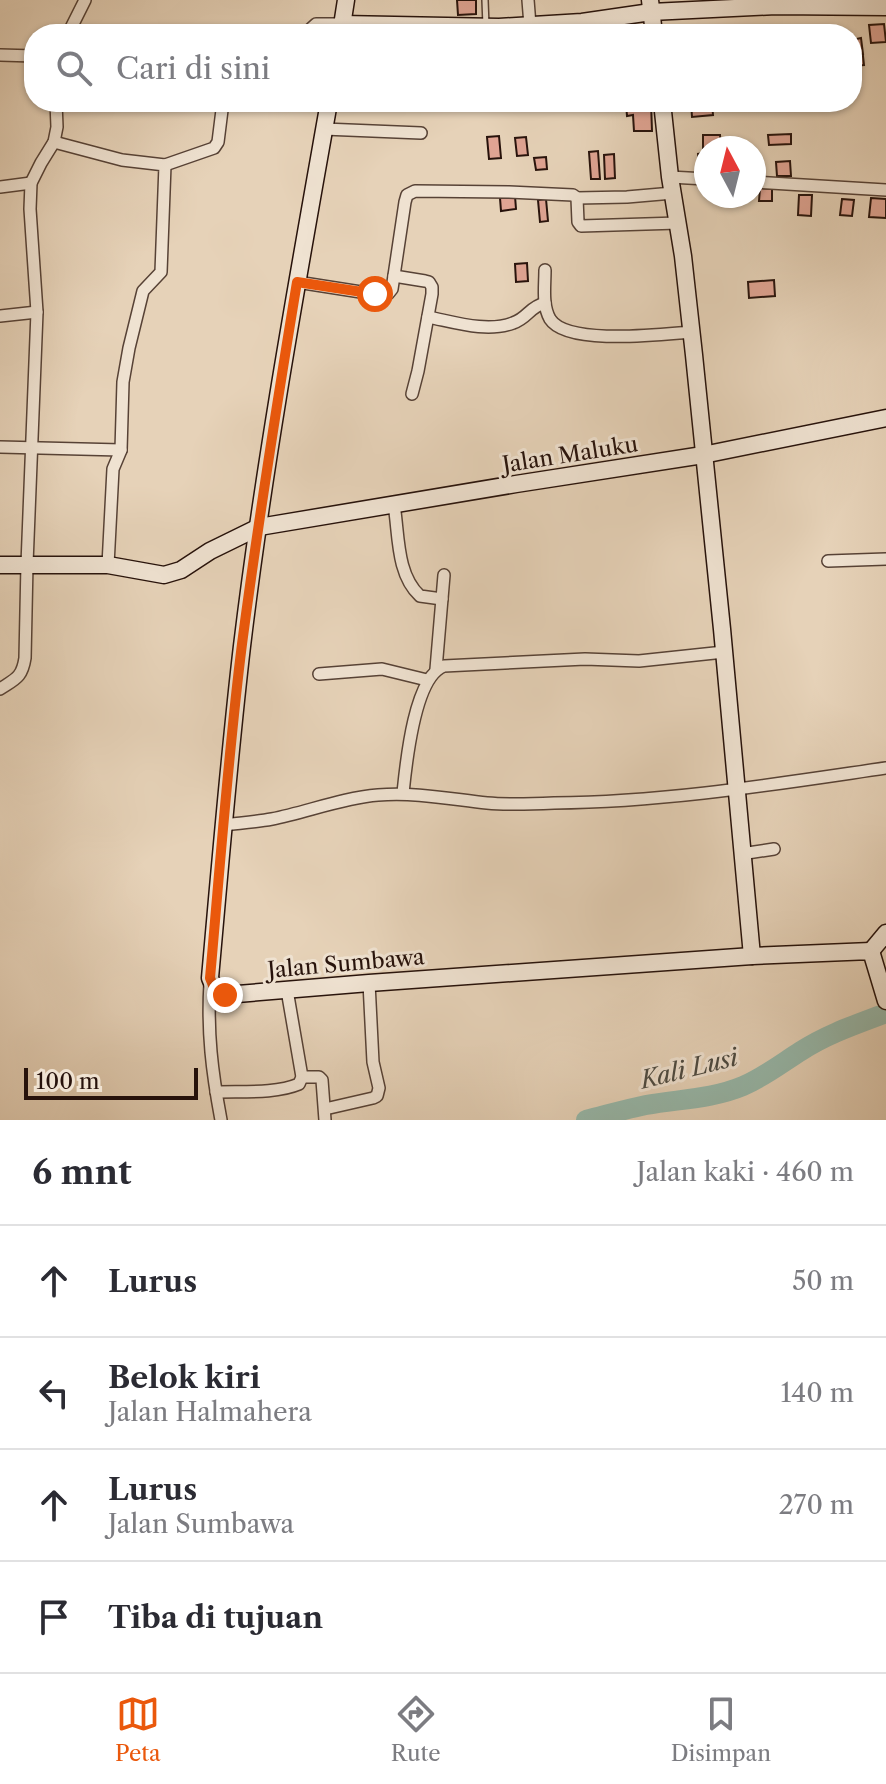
<!DOCTYPE html>
<html lang="id">
<head>
<meta charset="utf-8">
<style>
	:root { --surface:#fff; --page:#f2f2f3; --text:#2b2b33; --muted:#7c7c81; --line:#e1e1e2; --accent:#ea580c }
	body { margin:0; font-family:"Libre Caslon Text",serif; background:var(--page); color:var(--text) }
	.compass { position:absolute; left:694px; top:136px; width:72px; height:72px; border-radius:50%; background:var(--surface); box-shadow:0 2px 6px #0004; rotate:353deg }
	.scale { position:absolute; left:24px; bottom:20px; width:174px; box-sizing:border-box; padding-left:8px; border:4px solid #27120b; border-top:0; font-size:22px; line-height:28px; white-space:nowrap; color:#27120b; -webkit-text-stroke:6px #efe2d1; paint-order:stroke }
	.stop { position:absolute; width:24px; height:24px; margin:-18px; border:6px solid #ea580c; border-radius:50%; background:#fff }
	.stop.end { background:#ea580c; border-color:#fff; box-shadow:0 2px 8px #0008 }
	.list { margin:0; padding:0; list-style:none }
	h2 { display:flex; justify-content:space-between; align-items:center; height:104px; margin:0; padding:0 32px; font-size:34px }
	h2 small { font-size:26px; font-weight:400; color:var(--muted) }
	.list li { display:grid; grid-template-columns:52px 1fr auto; gap:24px; align-items:center; box-sizing:border-box; height:112px; padding:0 32px; border-top:2px solid var(--line) }
	.list b { display:block; font-size:30px; white-space:nowrap }
	.list p { margin:0; font-size:26px; white-space:nowrap; color:var(--muted) }
	.list em { font-size:26px; font-style:normal; color:var(--muted) }
	.icon { flex:none; width:44px; height:44px; fill:none; stroke:currentColor; stroke-width:2; stroke-linecap:round; stroke-linejoin:round }
	.map { position:relative; flex:none; width:886px; height:1120px; overflow:hidden }
	.search { position:absolute; background:var(--surface); box-shadow:0 2px 6px #0004; left:24px; right:24px; top:24px; height:88px; display:flex; align-items:center; gap:20px; box-sizing:border-box; padding:0 28px; border-radius:32px; color:var(--muted); font-size:30px }
	.sheet { height:552px; background:var(--surface) }
	nav { display:flex; justify-content:space-around; align-items:center; box-sizing:border-box; height:112px; border-top:2px solid var(--line); background:var(--surface); font-size:22px; color:var(--muted) }
	nav a { display:grid; justify-items:center; gap:4px }
	nav .on { color:var(--accent) }
	.map>svg:first-child { display:block }
</style>
</head>
<body>
<div class="map">
<svg width="886" height="1120" viewBox="0 0 886 1120">
	<rect width="100%" height="100%" fill="#e6d2b8"/>
	<filter id="stains"><feTurbulence type="fractalNoise" baseFrequency=".0025" numOctaves="4"/><feColorMatrix values="0 0 0 0 .2 0 0 0 0 .09 0 0 0 0 .02 0 0 0 .5 -.17"/></filter>
	<radialGradient id="worn" r=".72"><stop offset=".6" stop-color="#630" stop-opacity="0"/><stop offset="1" stop-color="#630" stop-opacity=".3"/></radialGradient>
	<g fill="none" stroke-linecap="round" stroke-linejoin="round">
		<!-- river -->
		<path stroke="#97b8aa" stroke-width="20" d="M586,1120C606,1115 626,1109 646,1105C679,1099 712,1099 743,1086C764,1077 782,1063 801,1051C827,1034 857,1024 886,1013"/>
	</g>
	<!-- building -->
	<g fill="#e0a493" stroke="#27120b" stroke-width="2">
		<polygon points="457,0 476,0 476,14 458,15"/>
		<polygon points="884,24 886,42 871,43 869,25"/>
		<polygon points="861,38 863,54 852,55 852,40"/>
		<polygon points="863,56 864,65 852,66 852,58"/>
		<polygon points="651,102 652,131 634,131 633,115 627,116 626,103"/>
		<polygon points="691,102 712,102 713,115 692,117"/>
		<polygon points="791,134 791,144 769,145 768,135"/>
		<polygon points="703,135 720,135 721,147 703,148"/>
		<polygon points="499,136 501,158 489,159 487,137"/>
		<polygon points="526,137 528,155 517,156 515,138"/>
		<polygon points="598,151 600,179 591,179 589,152"/>
		<polygon points="706,153 706,171 699,171 698,154"/>
		<polygon points="614,154 615,178 605,179 604,155"/>
		<polygon points="546,157 547,169 536,170 534,158"/>
		<polygon points="790,161 791,176 777,176 776,162"/>
		<polygon points="760,188 772,189 772,201 759,201"/>
		<polygon points="799,195 812,195 811,216 798,215"/>
		<polygon points="515,196 516,209 501,211 500,198"/>
		<polygon points="871,198 886,199 886,218 869,217"/>
		<polygon points="546,199 548,221 540,222 538,200"/>
		<polygon points="842,199 854,200 852,216 840,215"/>
		<polygon points="527,263 528,281 516,282 515,264"/>
		<polygon points="774,280 775,296 749,298 748,282"/>
	</g>
	<g fill="none" stroke-linecap="round" stroke-linejoin="round">
		<defs>
			<polyline id="lane" points="485,0 486,26"/>
			<g id="street">
				<polyline points="528,0 530,25"/>
				<polyline points="68,34 85,0"/>
				<polyline points="305,34 316,24 342,24"/>
				<polyline points="0,55 34,56"/>
				<polyline points="324,129 421,133"/>
				<polyline points="54,142 122,160 165,165 161,272 143,291 129,348 123,382 121,450 113,469 108,565"/>
				<polyline points="165,165 214,148 218,142 223,102"/>
				<polyline points="670,177 706,179"/>
				<polyline points="754,182 886,190"/>
				<polyline points="0,187 31,183"/>
				<polyline points="577,198 627,197 673,193"/>
				<path d="M545,270C545,286 542,305 550,319C567,346 663,334 691,332"/>
				<polyline points="394,276 425,281 429,282 432,287 432,294 418,371 412,394"/>
				<polyline points="297,282 380,295 388,294 392,289 405,202 407,195 415,191 509,192 573,195 577,198 578,222 581,226 678,223"/>
				<polyline points="0,316 37,312"/>
				<path d="M428,317C454,322 487,333 513,323C528,318 529,307 545,303"/>
				<polyline points="0,447 121,450"/>
				<path d="M394,505C399,534 396,574 420,596L442,599"/>
				<polyline points="828,561 886,559"/>
				<polyline points="436,669 444,575"/>
				<polyline points="319,674 382,669 427,680"/>
				<path d="M0,689C15,679 22,678 25,658L27,564L37,312L30,209L31,183L41,163L54,142L57,127L56,102"/>
				<path d="M403,793C406,764 414,677 444,666L585,659L639,661L724,652"/>
				<path d="M223,825C239,823 256,822 272,819C307,812 342,798 378,795C415,792 450,799 487,803C509,805 532,804 554,803C666,802 776,784 886,768"/>
				<polyline points="741,854 774,849"/>
				<path d="M210,983C207,1032 212,1072 221,1120"/>
				<polyline points="302,1077 319,1077 322,1080 325,1120"/>
				<path d="M216,1092C242,1091 275,1094 299,1084L302,1077L287,990"/>
				<polyline points="325,1109 373,1098 377,1096 379,1088 373,1062 369,983"/>
			</g>
			<g id="secondary">
				<polyline points="650,0 654,34"/>
				<polyline points="342,24 499,27 582,22 651,12 776,6 886,7"/>
				<polyline points="341,32 346,0"/>
				<path d="M329,102C297,283 264,464 242,646C229,757 220,867 210,978L215,990L225,995L369,983L752,956L871,951L886,1001"/>
				<polyline points="662,102 670,177 683,256 694,355 722,629 752,956"/>
				<polyline points="0,565 108,565 164,575 181,570 210,551 259,527 516,484 703,455 886,418"/>
				<polyline points="871,951 886,933"/>
			</g>
		</defs>
		<!-- lane casing -->
		<use href="#lane" stroke="#574236" stroke-width="8"/>
		<!-- street casing -->
		<use href="#street" stroke="#574236" stroke-width="14"/>
		<!-- secondary casing -->
		<use href="#secondary" stroke="#27120b" stroke-width="19"/>
		<!-- lane -->
		<use href="#lane" stroke="#efe2d1" stroke-width="5"/>
		<!-- street -->
		<use href="#street" stroke="#efe2d1" stroke-width="11"/>
		<!-- secondary -->
		<use href="#secondary" stroke="#efe2d1" stroke-width="16"/>
	</g>
	<g fill="none" stroke-linecap="round" stroke-linejoin="round">
		<!-- route -->
		<path stroke="#ea580c" stroke-width="10" d="M225,995L215,990L210,978C220,867 228,755 242,644C258,523 277,403 297,282L375,294"/>
	</g>
	<g text-anchor="middle" stroke-width="6" stroke-linejoin="round" paint-order="stroke">
		<!-- street labels -->
		<g font-size="22" fill="#27120b" stroke="#efe2d1">
			<text transform="translate(570 454) rotate(-9)" y="8">Jalan Maluku</text>
			<text transform="translate(346 963) rotate(-5)" y="8">Jalan Sumbawa</text>
		</g>
		<!-- water labels -->
		<g font-size="24" font-style="italic" fill="#4e4c43" stroke="#efe2d1">
			<text transform="translate(689 1069) rotate(-14)" y="8">Kali Lusi</text>
		</g>
	</g>
	<rect width="100%" height="100%" filter="url(#stains)"/>
	<rect width="100%" height="100%" fill="url(#worn)"/>
</svg>
<svg class="compass" viewBox="-18 -18 36 36"><path d="M0-13l5 13h-10z" fill="#e53935"/><path d="M0 13l5-13h-10z" fill="#7c7c81"/></svg>
<div class="scale">100 m</div>
<div class="stop" style="left:375px;top:294px"></div>
<div class="stop end" style="left:225px;top:995px"></div>
<div class="search"><svg class="icon" aria-label="search" viewBox="0 0 24 24"><circle cx="10" cy="10" r="6"/><path d="M15 15l6 6"/></svg>Cari di sini</div>
</div>
<section class="sheet">
<h2>6 mnt<small>Jalan kaki · 460 m</small></h2>
<ul class="list">
<li><svg class="icon" aria-label="ahead" viewBox="0 0 24 24"><path d="M12 20V5M6 11l6-6 6 6"/></svg><div><b>Lurus</b></div><em>50 m</em></li>
<li><svg class="icon" aria-label="left" viewBox="0 0 24 24"><path d="M17 20v-9H6M10 6l-5 5 5 5"/></svg><div><b>Belok kiri</b><p>Jalan Halmahera</p></div><em>140 m</em></li>
<li><svg class="icon" aria-label="ahead" viewBox="0 0 24 24"><path d="M12 20V5M6 11l6-6 6 6"/></svg><div><b>Lurus</b><p>Jalan Sumbawa</p></div><em>270 m</em></li>
<li><svg class="icon" aria-label="arrive" viewBox="0 0 24 24"><path d="M6 21V4h12l-3 4 3 4H6"/></svg><div><b>Tiba di tujuan</b></div></li>
</ul>
</section>
<nav>
<a class="on"><svg class="icon" aria-label="map" viewBox="0 0 24 24"><path d="M3 6l6-2 6 2 6-2v14l-6 2-6-2-6 2zM9 4v14M15 6v14"/></svg>Peta</a>
<a><svg class="icon" aria-label="directions" viewBox="0 0 24 24"><path d="M12 3l9 9-9 9-9-9zM9 14v-3h6M13 9l2 2-2 2"/></svg>Rute</a>
<a><svg class="icon" aria-label="saved" viewBox="0 0 24 24"><path d="M7 4h10v16l-5-4-5 4z"/></svg>Disimpan</a>
</nav>
</body>
</html>
